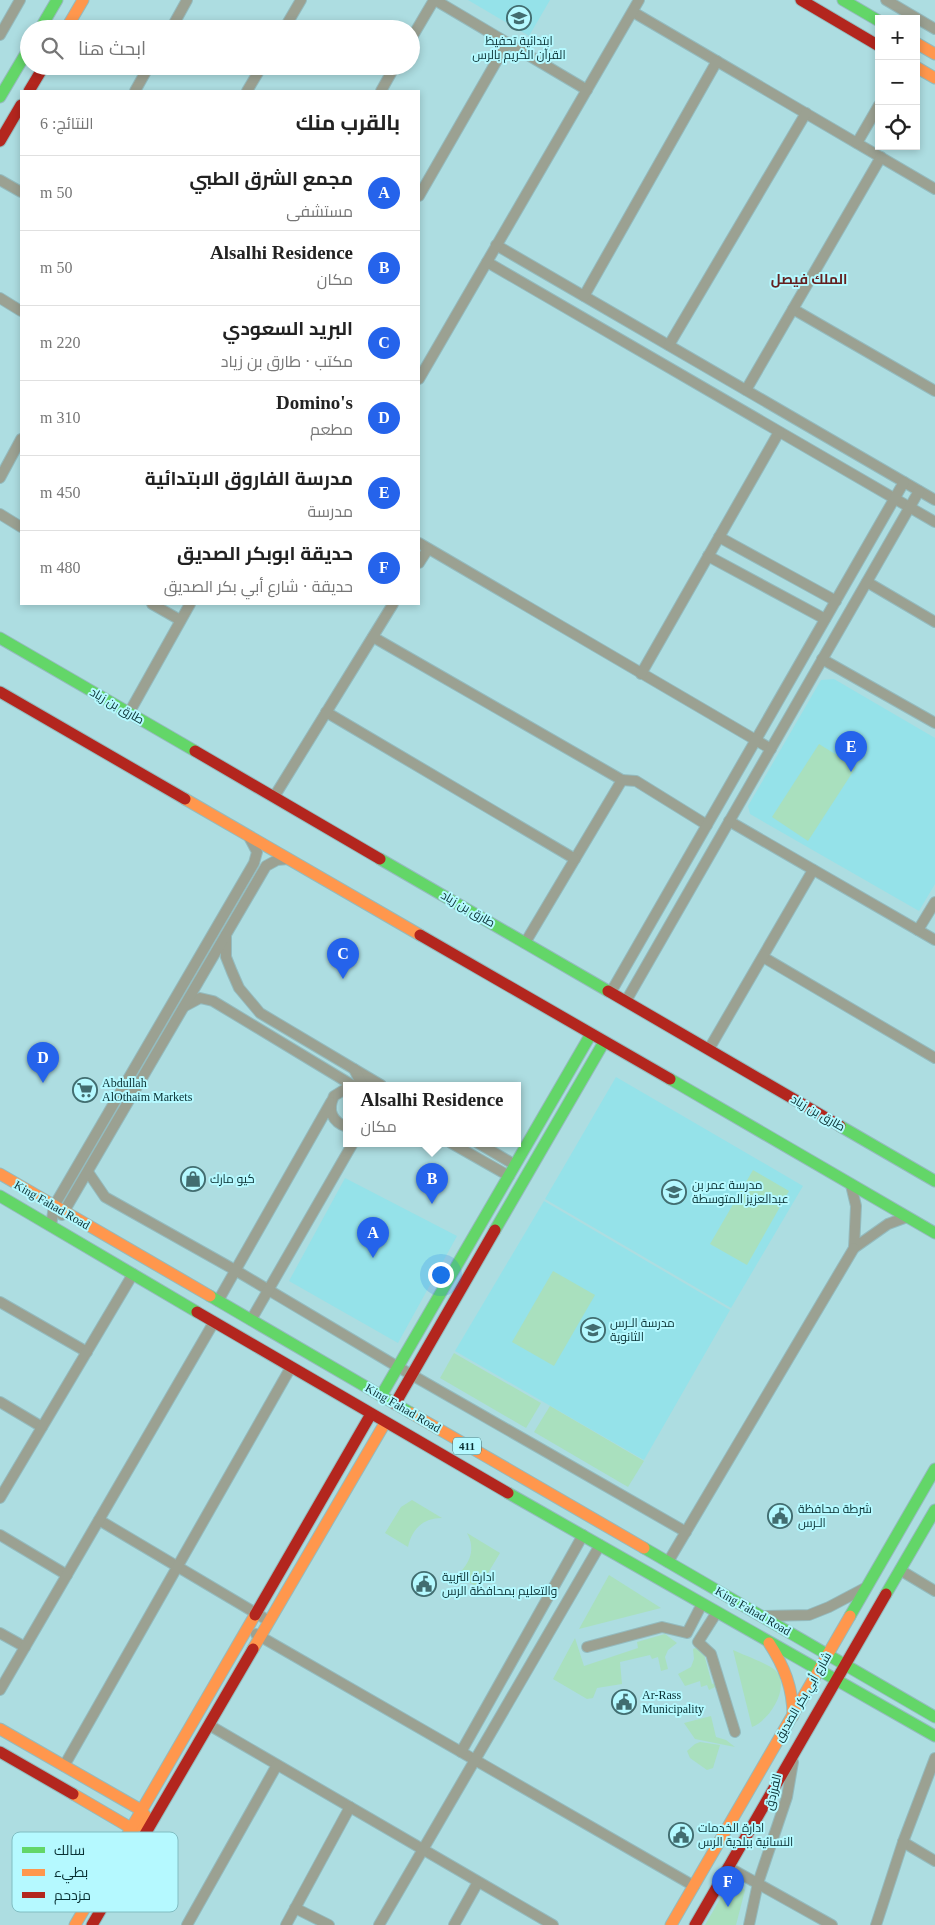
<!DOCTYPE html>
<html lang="ar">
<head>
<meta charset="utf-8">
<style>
	:root { --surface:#fff; --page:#f6f6f6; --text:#222; --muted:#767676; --line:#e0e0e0; --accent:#2563eb }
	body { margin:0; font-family:"Times New Roman",Cairo,serif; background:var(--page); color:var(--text); direction:rtl }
	.controls { position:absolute; right:15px; top:15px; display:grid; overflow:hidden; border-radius:0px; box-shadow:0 2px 8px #0003 }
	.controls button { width:45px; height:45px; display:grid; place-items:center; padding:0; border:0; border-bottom:1px solid var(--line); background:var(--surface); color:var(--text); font:25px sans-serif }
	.you { position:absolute; left:440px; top:1274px; width:18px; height:18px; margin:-12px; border:4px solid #fff; border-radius:50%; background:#1a73e8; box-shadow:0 0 0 8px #1a73e833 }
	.badge { display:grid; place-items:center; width:32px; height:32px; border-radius:50%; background:var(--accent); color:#fff; font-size:16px; font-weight:700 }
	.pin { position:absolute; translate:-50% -41px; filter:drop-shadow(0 1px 2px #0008) }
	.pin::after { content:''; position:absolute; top:26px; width:18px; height:15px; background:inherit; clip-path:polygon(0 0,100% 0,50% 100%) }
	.popup { position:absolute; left:343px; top:1082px; width:178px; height:65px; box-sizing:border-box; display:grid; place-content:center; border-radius:0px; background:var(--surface); filter:drop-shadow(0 1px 4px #0005); font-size:16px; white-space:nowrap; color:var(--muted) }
	.popup b { font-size:19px; color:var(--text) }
	.popup::after { content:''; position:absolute; left:50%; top:100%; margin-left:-10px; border:10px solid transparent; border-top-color:var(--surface) }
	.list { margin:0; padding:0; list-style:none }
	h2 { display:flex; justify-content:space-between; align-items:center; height:65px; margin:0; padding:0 20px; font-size:21px }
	h2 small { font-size:16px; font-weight:400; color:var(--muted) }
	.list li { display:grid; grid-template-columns:32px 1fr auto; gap:15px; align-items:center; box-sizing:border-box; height:75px; padding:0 20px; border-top:1px solid var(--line) }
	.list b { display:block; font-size:19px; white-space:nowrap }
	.list p { margin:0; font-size:16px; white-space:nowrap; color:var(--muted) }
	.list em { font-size:16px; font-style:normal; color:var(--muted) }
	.icon { flex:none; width:28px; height:28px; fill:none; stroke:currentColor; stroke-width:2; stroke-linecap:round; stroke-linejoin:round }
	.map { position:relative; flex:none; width:935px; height:1925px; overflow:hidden; direction:ltr }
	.search { position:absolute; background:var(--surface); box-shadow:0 2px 8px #0003; left:20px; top:20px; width:400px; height:55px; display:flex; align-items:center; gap:12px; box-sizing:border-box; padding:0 18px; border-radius:28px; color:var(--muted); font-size:19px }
	.panel { position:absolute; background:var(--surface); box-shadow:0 2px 8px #0003; left:20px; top:90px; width:400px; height:515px; border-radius:0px; direction:rtl }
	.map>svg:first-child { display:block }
</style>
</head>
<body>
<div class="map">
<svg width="935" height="1925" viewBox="0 0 935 1925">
	<rect width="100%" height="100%" fill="#addde1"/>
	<!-- built -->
	<g fill="#95e2e9">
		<polygon points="468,0 550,0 529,36"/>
		<polygon points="834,679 935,738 935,884 919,911 750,814 748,806 821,680"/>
		<polygon points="616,1077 803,1186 731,1308 545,1199"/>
		<polygon points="345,1178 457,1236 398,1343 289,1281"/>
		<polygon points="544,1201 730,1310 644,1460 455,1351"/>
	</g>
	<!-- green -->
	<g fill="#a9e0be">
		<polygon points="819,744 856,767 808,841 772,817"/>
		<polygon points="753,1170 789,1191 747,1265 710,1244"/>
		<polygon points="553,1271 595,1295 554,1366 512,1342"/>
		<polygon points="454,1353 541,1403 526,1428 440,1378"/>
		<polygon points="550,1406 644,1461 628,1487 534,1432"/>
		<path d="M412,1500L442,1518C423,1518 412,1529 408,1547L385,1533L401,1507Z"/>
		<path d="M467,1533L500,1553L479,1588L457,1575C470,1564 476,1549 467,1533Z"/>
		<polygon points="609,1575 661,1608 579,1629"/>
		<polygon points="665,1634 677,1643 668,1650 665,1657 668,1669 661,1671 658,1657 652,1659 650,1655 620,1662 622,1684 597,1688 593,1698 587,1699 553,1679 575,1638 584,1666 638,1648 637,1642"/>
		<polygon points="698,1647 704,1654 712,1684 715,1683 715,1687 709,1690 707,1685 701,1687 700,1681 685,1686 678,1674 691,1667 694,1659 693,1649"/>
		<path d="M733,1650C743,1655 767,1663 775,1670C792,1686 769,1721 752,1727Z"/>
		<polygon points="711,1716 716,1737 726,1740 735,1747 695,1739 684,1723"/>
		<polygon points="700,1742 720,1745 713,1768 707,1770 690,1758 687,1751 695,1744"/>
		<polygon points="730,1882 745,1890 736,1925 705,1925"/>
	</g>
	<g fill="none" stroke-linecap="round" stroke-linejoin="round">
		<defs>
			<g id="street">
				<polyline points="435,0 587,90"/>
				<polyline points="886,0 935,29"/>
				<polyline points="633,12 935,189"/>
				<polyline points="171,29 187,0"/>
				<polyline points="284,29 301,0"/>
				<polyline points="0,35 20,0"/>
				<polyline points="411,39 434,0"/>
				<polyline points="135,91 149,66"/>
				<polyline points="247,91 262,66"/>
				<polyline points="381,91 395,66"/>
				<polyline points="857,143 879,105"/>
				<polyline points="0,180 21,192"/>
				<polyline points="419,196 507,43"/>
				<polyline points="496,245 935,500"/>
				<polyline points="487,262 935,522"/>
				<polyline points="584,296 717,61"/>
				<polyline points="0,298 21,311"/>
				<polyline points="793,309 935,391"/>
				<polyline points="669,345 806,113"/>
				<polyline points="419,379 639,0"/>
				<polyline points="746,390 881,157"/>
				<polyline points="0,478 21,439"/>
				<polyline points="0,514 21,527"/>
				<polyline points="719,537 836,601"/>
				<polyline points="419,543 771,749"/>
				<polyline points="708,556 825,619"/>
				<polyline points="419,563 428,549"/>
				<polyline points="867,582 935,622"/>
				<polyline points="152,604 180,620"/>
				<polyline points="373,637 622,780 525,943"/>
				<polyline points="822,659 935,723"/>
				<polyline points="641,674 779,432"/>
				<polyline points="326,712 575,859"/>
				<polyline points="129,713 190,604"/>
				<polyline points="622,780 636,781 707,825"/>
				<polyline points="274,797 393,604"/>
				<polyline points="729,821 935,940"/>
				<polyline points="918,930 935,902"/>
				<polyline points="226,935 226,957 232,972 239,988 260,1013 381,1085"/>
				<polyline points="763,957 935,1058"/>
				<polyline points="611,992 904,482"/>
				<polyline points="626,1001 919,491"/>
				<polyline points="185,1006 200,998 213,1001 352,1085"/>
				<polyline points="709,1049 813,870"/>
				<polyline points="354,1069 362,1085"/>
				<path d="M347,1088L334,1096C327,1110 332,1122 347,1127"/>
				<polyline points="451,1143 509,1176"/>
				<polyline points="478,1143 515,1165"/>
				<polyline points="88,1172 105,1197 235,1270 398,1367 686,1532"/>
				<polyline points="851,1185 856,1206 854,1248 888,1224 907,1217"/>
				<polyline points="62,1215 266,866 277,860 288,859"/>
				<polyline points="51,1226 54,1206 254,863 257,852 249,837"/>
				<polyline points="218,1301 331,1102"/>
				<polyline points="0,1302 87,1352"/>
				<polyline points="251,1320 353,1143"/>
				<polyline points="0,1402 42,1427"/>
				<polyline points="0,1498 133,1274"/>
				<polyline points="99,1520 269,1621"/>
				<polyline points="0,1535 67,1575"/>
				<polyline points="668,1562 854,1248"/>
				<polyline points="900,1570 935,1591"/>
				<polyline points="717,1612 698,1642 711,1654 735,1732"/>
				<polyline points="764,1616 809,1615 829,1607 865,1588"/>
				<polyline points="0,1633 25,1647"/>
				<polyline points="256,1634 694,1886"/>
				<polyline points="587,1647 662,1627 687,1633 702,1604"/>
				<polyline points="0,1690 214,1322"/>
				<polyline points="209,1725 553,1925"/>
				<polyline points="461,1752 583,1535"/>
				<polyline points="64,1766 291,1367"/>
				<polyline points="903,1842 935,1861"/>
				<polyline points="728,1867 832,1925"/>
				<polyline points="295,1908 329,1925"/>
				<polyline points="187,1925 277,1765"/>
				<polyline points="286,1925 350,1807"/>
				<polyline points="379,1925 600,1545"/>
				<polyline points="454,1925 478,1882"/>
				<polyline points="749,1925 758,1883 787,1797 793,1762"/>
				<polyline points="876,1925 903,1842 935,1758"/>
			</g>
			<g id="fast">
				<polyline points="843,0 879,21"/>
				<polyline points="40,29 57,0"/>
				<polyline points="0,97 29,48"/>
				<polyline points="0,638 195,751"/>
				<polyline points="380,859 608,991"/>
				<polyline points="670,1079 935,1233"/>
				<polyline points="840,1126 935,1181"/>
				<polyline points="0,1196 197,1312"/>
				<polyline points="495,1230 604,1042"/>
				<polyline points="210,1296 411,1413"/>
				<polyline points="381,1396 591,1034"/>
				<polyline points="508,1493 935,1736"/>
				<polyline points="644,1548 935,1717"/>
				<polyline points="886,1594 935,1510"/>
				<polyline points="850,1616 935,1469"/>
			</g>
			<g id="slow">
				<polyline points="66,29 83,0"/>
				<polyline points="916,43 935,54"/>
				<polyline points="916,67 935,78"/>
				<polyline points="185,799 420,935"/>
				<polyline points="0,1174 210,1296"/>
				<polyline points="411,1413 644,1548"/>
				<path d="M769,1643C784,1666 793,1688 793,1716"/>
				<polyline points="253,1649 385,1423"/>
				<polyline points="0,1729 141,1810 151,1823 131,1828 73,1794"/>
				<polyline points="75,1925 255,1615"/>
				<polyline points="671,1925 850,1616"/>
			</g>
			<g id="jam">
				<polyline points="801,0 879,46"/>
				<polyline points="29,91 44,66"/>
				<polyline points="0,141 21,105"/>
				<polyline points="0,692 185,799"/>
				<polyline points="195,751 380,859"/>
				<polyline points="420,935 670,1079"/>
				<polyline points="608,991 840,1126"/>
				<polyline points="197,1312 508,1493"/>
				<polyline points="395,1404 495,1230"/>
				<polyline points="255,1615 371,1414"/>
				<polyline points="0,1752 73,1794"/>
				<polyline points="92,1925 253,1649"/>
				<polyline points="695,1925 886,1594"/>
			</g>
		</defs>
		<!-- street casing -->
		<use href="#street" stroke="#94bbbe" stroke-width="12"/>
		<!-- fast casing -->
		<use href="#fast" stroke="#94bbbe" stroke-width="13"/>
		<!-- slow casing -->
		<use href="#slow" stroke="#94bbbe" stroke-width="13"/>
		<!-- jam casing -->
		<use href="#jam" stroke="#94bbbe" stroke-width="13"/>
		<!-- street -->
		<use href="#street" stroke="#9ba192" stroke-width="10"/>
		<!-- fast -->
		<use href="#fast" stroke="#63d668" stroke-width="11"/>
		<!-- slow -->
		<use href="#slow" stroke="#ff974d" stroke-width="11"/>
		<!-- jam -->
		<use href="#jam" stroke="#b3261e" stroke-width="11"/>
	</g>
	<!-- icons -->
	<defs>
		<symbol id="school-ring" viewBox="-11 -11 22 22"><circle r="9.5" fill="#b5f9ff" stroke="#426d70" stroke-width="1.5"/><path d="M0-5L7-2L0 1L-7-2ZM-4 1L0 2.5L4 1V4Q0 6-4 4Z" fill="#426d70"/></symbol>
		<symbol id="supermarket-ring" viewBox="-11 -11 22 22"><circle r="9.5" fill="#b5f9ff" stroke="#426d70" stroke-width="1.5"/><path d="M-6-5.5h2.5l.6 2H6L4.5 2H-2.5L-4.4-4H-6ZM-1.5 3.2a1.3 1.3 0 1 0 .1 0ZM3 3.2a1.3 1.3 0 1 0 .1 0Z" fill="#426d70"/></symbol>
		<symbol id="shop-ring" viewBox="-11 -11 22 22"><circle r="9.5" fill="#b5f9ff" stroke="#426d70" stroke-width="1.5"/><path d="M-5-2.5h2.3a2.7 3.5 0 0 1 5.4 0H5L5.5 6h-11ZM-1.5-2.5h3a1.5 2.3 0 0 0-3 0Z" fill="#426d70"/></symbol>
		<symbol id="civic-ring" viewBox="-11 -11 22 22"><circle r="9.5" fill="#b5f9ff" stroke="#426d70" stroke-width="1.5"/><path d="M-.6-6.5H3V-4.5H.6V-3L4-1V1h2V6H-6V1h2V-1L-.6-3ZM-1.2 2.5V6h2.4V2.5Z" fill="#426d70"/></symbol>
	</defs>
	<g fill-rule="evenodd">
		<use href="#school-ring" x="505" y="4" width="28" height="28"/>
		<use href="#supermarket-ring" x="71" y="1076" width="28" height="28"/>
		<use href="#shop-ring" x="179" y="1165" width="28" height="28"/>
		<use href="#school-ring" x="660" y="1178" width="28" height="28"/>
		<use href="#school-ring" x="579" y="1316" width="28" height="28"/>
		<use href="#civic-ring" x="766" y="1502" width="28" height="28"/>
		<use href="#civic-ring" x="410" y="1570" width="28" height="28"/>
		<use href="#civic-ring" x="610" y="1688" width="28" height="28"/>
		<use href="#civic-ring" x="667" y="1821" width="28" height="28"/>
	</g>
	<g text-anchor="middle" stroke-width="4" stroke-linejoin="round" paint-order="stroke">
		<!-- shield labels -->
		<rect fill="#b5f9ff" stroke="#3d6c70" stroke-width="1" x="453" y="1437.5" width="28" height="17" rx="4"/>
		<g font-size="11" font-weight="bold" fill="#093033">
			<text x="467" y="1450">411</text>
		</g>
		<!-- poi labels -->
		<g font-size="12" fill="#093033" stroke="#b5f9ff" text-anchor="start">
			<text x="519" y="45" text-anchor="middle">ابتدائية تحفيظ<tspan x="519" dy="14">القرآن الكريم بالرس</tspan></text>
			<text x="102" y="1087">Abdullah<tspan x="102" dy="14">AlOthaim Markets</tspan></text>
			<text x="210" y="1183">كيو مارك</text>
			<text x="692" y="1189">مدرسة عمر بن<tspan x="692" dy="14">عبدالعزيز المتوسطة</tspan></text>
			<text x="610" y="1327">مدرسة الـرس<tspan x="610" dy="14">الثانوية</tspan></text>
			<text x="798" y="1513">شرطة محافظة<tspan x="798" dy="14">الـرس</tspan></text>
			<text x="442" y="1581">ادارة التربية<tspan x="442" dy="14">والتعليم بمحافظة الرس</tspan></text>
			<text x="642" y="1699">Ar-Rass<tspan x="642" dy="14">Municipality</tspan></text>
			<text x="698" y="1832">ادارة الخدمات<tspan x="698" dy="14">النسائية ببلدية الرس</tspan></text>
		</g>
		<!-- street labels -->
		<g font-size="12" fill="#093033" stroke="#b5f9ff">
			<text transform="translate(117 706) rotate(30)" y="4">طارق بن زياد</text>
			<text transform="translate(468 909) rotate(30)" y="4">طارق بن زياد</text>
			<text transform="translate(818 1113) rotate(30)" y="4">طارق بن زياد</text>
			<text transform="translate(52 1205) rotate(30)" y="4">King Fahad Road</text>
			<text transform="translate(403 1408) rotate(30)" y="4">King Fahad Road</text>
			<text transform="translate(753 1611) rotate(30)" y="4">King Fahad Road</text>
			<text transform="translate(803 1697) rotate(-60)" y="4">شارع أبي بكر الصديق</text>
			<text transform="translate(773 1792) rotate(-76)" y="4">الفرزدق</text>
		</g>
		<!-- neighbourhood labels -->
		<g font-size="14" font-weight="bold" fill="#652020" stroke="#b5f9ff">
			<text x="809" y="284">الملك فيصل</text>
		</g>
	</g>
	<!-- legend -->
	<rect x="12" y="1832" width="166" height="80" rx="8" fill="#b5f9ff" stroke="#81bdc2" stroke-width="1"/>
	<rect x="22" y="1847" width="23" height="6" fill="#63d668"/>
	<rect x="22" y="1869" width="23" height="7" fill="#ff974d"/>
	<rect x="22" y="1892" width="23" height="6" fill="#b3261e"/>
	<g font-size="14" fill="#093033">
		<text x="54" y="1855">سالك</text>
		<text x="54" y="1877">بطيء</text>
		<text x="54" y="1900">مزدحم</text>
	</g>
</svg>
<div class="controls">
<button>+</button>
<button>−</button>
<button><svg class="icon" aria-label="locate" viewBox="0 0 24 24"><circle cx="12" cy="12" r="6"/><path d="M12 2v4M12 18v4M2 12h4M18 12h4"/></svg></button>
</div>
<div class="you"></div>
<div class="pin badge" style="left:373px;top:1258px">A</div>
<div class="pin badge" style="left:432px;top:1204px">B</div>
<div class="popup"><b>Alsalhi Residence</b>مكان</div>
<div class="pin badge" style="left:343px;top:979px">C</div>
<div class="pin badge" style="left:43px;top:1083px">D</div>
<div class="pin badge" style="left:851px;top:772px">E</div>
<div class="pin badge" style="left:728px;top:1907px">F</div>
<div class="search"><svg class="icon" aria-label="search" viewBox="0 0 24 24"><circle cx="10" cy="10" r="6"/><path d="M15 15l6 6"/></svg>ابحث هنا</div>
<section class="panel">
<h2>بالقرب منك<small>النتائج: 6</small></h2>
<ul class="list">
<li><span class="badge">A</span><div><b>مجمع الشرق الطبي</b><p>مستشفى</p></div><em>50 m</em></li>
<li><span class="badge">B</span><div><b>Alsalhi Residence</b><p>مكان</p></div><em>50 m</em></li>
<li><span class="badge">C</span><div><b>البريد السعودي</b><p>مكتب · طارق بن زياد</p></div><em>220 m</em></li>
<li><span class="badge">D</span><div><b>Domino's</b><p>مطعم</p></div><em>310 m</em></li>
<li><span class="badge">E</span><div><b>مدرسة الفاروق الابتدائية</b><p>مدرسة</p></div><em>450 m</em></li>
<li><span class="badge">F</span><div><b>حديقة ابوبكر الصديق</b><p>حديقة · شارع أبي بكر الصديق</p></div><em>480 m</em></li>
</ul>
</section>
</div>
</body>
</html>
